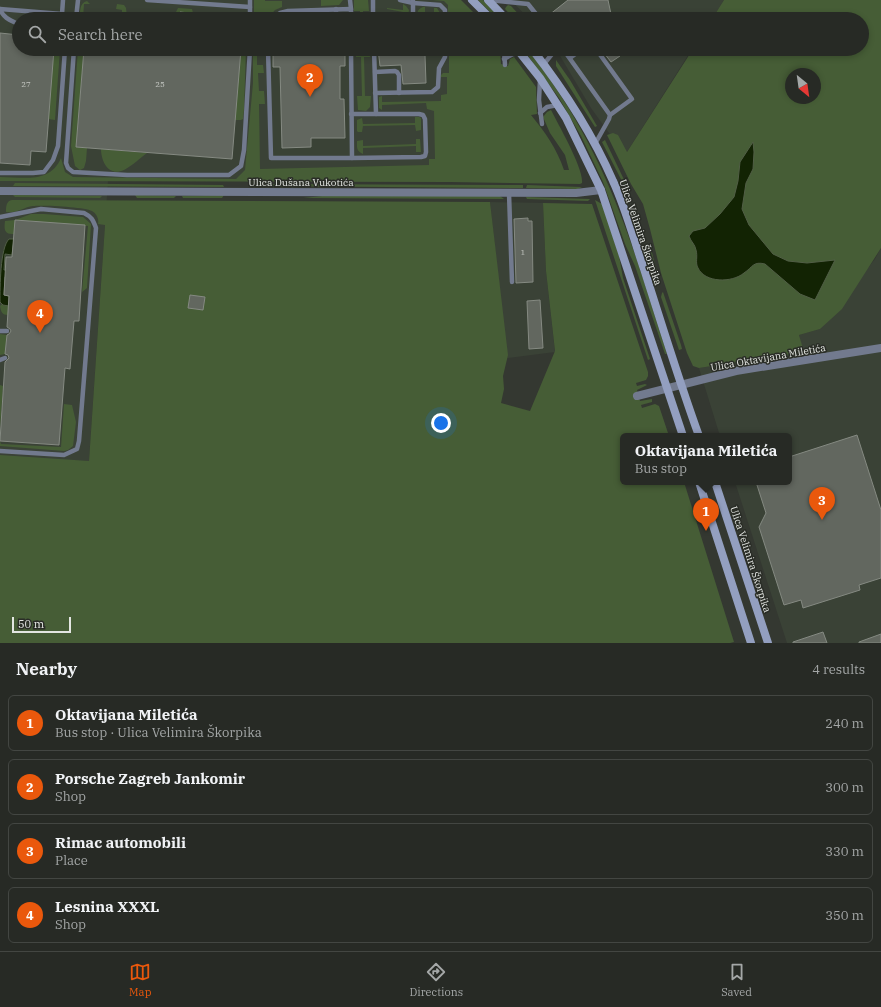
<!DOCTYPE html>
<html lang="en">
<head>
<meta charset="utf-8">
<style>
	:root { --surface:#272a25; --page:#2f322d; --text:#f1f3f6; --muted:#a4a7a7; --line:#434642; --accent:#ea580c }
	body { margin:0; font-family:"IBM Plex Serif",serif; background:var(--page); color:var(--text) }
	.compass { position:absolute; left:785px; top:68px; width:36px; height:36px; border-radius:50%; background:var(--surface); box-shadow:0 2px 6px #0003; rotate:151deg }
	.scale { position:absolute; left:12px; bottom:10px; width:59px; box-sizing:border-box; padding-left:4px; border:2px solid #e3e6e2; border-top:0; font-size:11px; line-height:14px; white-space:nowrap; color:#e3e6e2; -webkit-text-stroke:3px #2a2d27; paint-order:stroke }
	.you { position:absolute; left:441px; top:423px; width:14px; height:14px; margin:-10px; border:3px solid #fff; border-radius:50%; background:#1a73e8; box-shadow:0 0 0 6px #1a73e833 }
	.badge { display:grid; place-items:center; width:26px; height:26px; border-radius:50%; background:var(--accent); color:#fff; font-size:13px; font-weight:700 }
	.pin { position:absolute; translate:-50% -33px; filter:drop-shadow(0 1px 2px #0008) }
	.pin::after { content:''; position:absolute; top:21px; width:14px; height:12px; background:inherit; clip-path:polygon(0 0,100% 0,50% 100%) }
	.popup { position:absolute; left:620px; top:433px; width:172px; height:52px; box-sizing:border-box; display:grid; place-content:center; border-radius:6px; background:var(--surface); filter:drop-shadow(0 1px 3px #0005); font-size:13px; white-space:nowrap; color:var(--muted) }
	.popup b { font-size:15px; color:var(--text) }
	.popup::after { content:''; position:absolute; left:50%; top:100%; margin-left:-8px; border:8px solid transparent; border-top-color:var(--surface) }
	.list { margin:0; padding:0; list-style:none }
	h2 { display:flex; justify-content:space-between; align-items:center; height:52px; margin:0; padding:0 16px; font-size:17px }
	h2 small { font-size:13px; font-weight:400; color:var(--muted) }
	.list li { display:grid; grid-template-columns:26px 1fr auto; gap:12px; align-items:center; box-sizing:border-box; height:56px; margin:0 8px 8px; padding:0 8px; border:1px solid var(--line); border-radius:6px }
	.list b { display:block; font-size:15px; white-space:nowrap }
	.list p { margin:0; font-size:13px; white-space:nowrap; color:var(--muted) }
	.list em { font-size:13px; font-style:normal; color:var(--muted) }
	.icon { flex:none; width:22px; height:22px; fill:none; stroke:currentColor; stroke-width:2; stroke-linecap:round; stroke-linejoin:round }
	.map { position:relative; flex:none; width:881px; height:643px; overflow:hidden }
	.search { position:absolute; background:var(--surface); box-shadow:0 2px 6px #0003; left:12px; right:12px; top:12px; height:44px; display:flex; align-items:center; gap:10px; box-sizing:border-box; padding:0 14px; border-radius:22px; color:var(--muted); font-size:15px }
	.sheet { height:308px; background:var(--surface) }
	nav { display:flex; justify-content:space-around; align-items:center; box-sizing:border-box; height:56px; border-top:1px solid var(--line); background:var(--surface); font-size:11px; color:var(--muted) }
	nav a { display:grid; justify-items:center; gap:2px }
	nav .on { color:var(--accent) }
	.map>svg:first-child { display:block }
</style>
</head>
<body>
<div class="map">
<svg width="881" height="643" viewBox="0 0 881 643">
	<rect width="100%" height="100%" fill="#343831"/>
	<!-- built -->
	<g fill="#3a4236">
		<polygon points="0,0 448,0 448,19 19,19 19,49 449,49 450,182 108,181 89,461 0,459"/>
		<polygon points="511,0 724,0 712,19 529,19"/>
		<polygon points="556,49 692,49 625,155 591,108"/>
		<polygon points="490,202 543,203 546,271 555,352 507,358"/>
		<polygon points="881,248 881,643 787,643 735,482 789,482 789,436 720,436 699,368 803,352 799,335 820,329 875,259"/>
	</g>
	<!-- green -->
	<g fill="#465d36" fill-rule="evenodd">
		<polygon points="254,0 265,0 265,1 282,1 282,7 275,10 267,19 254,19"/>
		<polygon points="321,0 343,0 339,5 321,6"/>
		<polygon points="354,0 368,0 369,11 363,11 363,19 360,19 360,11 354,11"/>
		<polygon points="432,0 461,0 480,19 448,19 448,5 444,1"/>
		<polygon points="478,0 483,0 501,19 497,19"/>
		<path d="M724,0H881V248L842,309L820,329L799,335L804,352L699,368L693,366L687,353L661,273L650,229L643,204L631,184L607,135L613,133L618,135L627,152L693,49H862V19H712ZM791,74H815V98H791Z"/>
		<path d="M87,1L90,4H84L83,19H80C80,12 79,3 87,1Z"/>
		<polygon points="117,4 124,5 126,8 127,17 122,17 122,10 116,9"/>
		<polygon points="403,4 406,6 409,10 408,16 403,18 403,12 387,9 387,8 403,10"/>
		<polygon points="508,5 511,6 523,19 514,19 505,9 506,7"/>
		<path d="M423,7H425V13L434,14V8H437L440,13L439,19H434V15H425V19H419C416,14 417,9 423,7Z"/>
		<polygon points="178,8 192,9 193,13 176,12"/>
		<polygon points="54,49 60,49 55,120 48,119"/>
		<polygon points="78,49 84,49 76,147 87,148 86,161 84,168 80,170 75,166 71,146"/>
		<polygon points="241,49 246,49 244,109 243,119 241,120 235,120"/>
		<path d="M253,49H257V65H263L264,73H258L259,91H264L265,104H259L260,169L429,165V159H435L434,111L427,109L426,103L382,105V110L379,108V97L382,96V102L441,101V95L447,94V77H441V75L443,73H449V49H500L501,64L508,66L510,59L514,57L536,87L537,114L531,115C545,132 557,149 564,170H569L565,155L550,133L543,117L547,112L551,110C558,124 584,169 582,183L580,184L450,182L0,181V177C23,177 50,184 61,158L65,172L73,177L236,179L245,170L253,83Z"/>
		<polygon points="361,49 369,50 370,57 364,57 365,96 371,96 370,107 366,111 358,110 357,96 362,96 361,57 356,57 355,50 361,50"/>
		<path d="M523,49H527C569,101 601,161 624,224C640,266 653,311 667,354H665L635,266L625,244L603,182L581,136L559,98Z"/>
		<polygon points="556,60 570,80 597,126 595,127 556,66"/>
		<polygon points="415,117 419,117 421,118 421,130 416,131 415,125 363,126 362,132 358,132 357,131 357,120 362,118 363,124 415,123"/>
		<path d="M416,139H420L421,152H416V146L363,148V154C356,151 357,147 357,141L363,140V146L416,144Z"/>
		<polygon points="605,140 629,190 628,193 602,142"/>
		<path d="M101,149L147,153C140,158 132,166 124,170C109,177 101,162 101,149Z"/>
		<polygon points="15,183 223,185 224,187 13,186"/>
		<polygon points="260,184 523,185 523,188 260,186"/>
		<polygon points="527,185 582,187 578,189 526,188"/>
		<polygon points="13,195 102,196 100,198 15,197"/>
		<polygon points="135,195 176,196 174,198 137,198"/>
		<polygon points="224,195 222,198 183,198 182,196"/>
		<polygon points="322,196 500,196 504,199 303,198"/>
		<polygon points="526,197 590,199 588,201 527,199"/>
		<path d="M12,200L490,202L508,355L503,376L504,389L501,403L530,411L555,351L546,271L543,203L592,204L648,372V376L646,380L636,383L637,386L645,384L647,385L637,390L640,401L652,399V402L641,405L642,408L655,404L659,406L669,436H623V482H684L734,642L730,643H0V455L89,461L105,225L98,224C99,219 97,214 92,211C85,207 43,205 33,206C24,207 16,214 6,212C6,207 6,201 12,200Z"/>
		<polygon points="595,200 602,204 619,256 623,278 650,359 648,360"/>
		<path d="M31,214H44L83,217L91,224L87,288L82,292L88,226L15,220L14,234C4,235 4,229 5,221L15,220Z"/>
		<polygon points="646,245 650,246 651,249 659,280 655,277"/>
		<polygon points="663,292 681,345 682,349 679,350 661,297 662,293"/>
		<path d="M2,304L9,306L8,315C2,315 1,312 0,306Z"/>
		<polygon points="0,334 7,335 5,354 0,355"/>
		<polygon points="0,385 3,386 0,429"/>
		<polygon points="64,404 72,405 76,422 73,446 68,450 64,451 0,446 0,441 1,444 61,447"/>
	</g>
	<!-- water -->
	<g fill="#122303" stroke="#515e46">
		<path d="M753,142L754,152L753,169L746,183L742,209L749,225L773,254L788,261L807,263L835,260L815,300L800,294L765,264C753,261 753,267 744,273C732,283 705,283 698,268C695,263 698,256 696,250C695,244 691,242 689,236L693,231L705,228L720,214L734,197L738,181L740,162Z"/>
		<path d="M9,239H14L12,255L5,254L4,270H11L5,277L4,295L9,296V306L3,305L0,302C0,287 0,248 9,239Z"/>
	</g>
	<!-- building -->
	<g fill="#62675f" stroke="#858a82">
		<polygon points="568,0 608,0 612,19 544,19"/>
		<polygon points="180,12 189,13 189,19 180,19"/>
		<polygon points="0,33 19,35 19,49 54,49 46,152 31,151 30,165 0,163"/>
		<polygon points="84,49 241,49 232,159 76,147"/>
		<polygon points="281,49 323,49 323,55 345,55 345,66 340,66 340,99 344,99 345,138 311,138 311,147 282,148 280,67 273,67 273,50 281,50"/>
		<polygon points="378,49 440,49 440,54 425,55 426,83 403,84 401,65 380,66"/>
		<polygon points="601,49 615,49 620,56 611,62"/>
		<polygon points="528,218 528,221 532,221 533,282 516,283 514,219"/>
		<polygon points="15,220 85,225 79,321 74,321 70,369 65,368 59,445 0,441 5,362 9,358 8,355 5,354 7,335 9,334 11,331 10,329 7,327 9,296 4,295 6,257 12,257"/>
		<polygon points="190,295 205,297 203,310 188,308"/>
		<polygon points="540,300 543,348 529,349 527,301"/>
		<polygon points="857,435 881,510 881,578 859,585 860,590 803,608 801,600 784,605 759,527 766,513 756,482 789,482 789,457"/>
		<polygon points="823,632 827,643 793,643 793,642"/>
		<polygon points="881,634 881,643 859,643 859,642"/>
	</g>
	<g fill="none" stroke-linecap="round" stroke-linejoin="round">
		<!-- lane -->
		<g stroke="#727a8e" stroke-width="4.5">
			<polyline points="63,0 62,14 63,19"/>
			<polyline points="147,0 250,7"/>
			<polyline points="250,0 250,19"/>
			<polyline points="350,0 351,9"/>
			<polyline points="373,0 373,19"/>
			<polyline points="400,0 413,3 440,5 445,10 445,19"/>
			<polyline points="489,0 528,4 540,19"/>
			<polyline points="0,9 62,14"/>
			<path d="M0,9C3,17 9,20 16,23"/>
			<polyline points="336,9 336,19"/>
			<polyline points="373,16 385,19"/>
			<polyline points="76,19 78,0"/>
			<polyline points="272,19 280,13 288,11 351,9 351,19"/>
			<polyline points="413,19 413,1"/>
			<polyline points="74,49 66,163 68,168 73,172 127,175 229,175 241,166 244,150 250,49"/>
			<polyline points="268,49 271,158 352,158 351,49"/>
			<polyline points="337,49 337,52 351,51"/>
			<polyline points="504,49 505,65"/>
			<polyline points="563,49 610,115 609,119 595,144"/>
			<polyline points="596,49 632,99 610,115"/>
			<polyline points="570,58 582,49"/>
			<polyline points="504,59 513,54 521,53"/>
			<polyline points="544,64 556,49"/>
			<polyline points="375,72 395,71 397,72 399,75 399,93"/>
			<polyline points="540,80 539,100 542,124"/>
			<polyline points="375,93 432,92 438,87 439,68 445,57 445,49"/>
			<polyline points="540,113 547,107 558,105"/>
			<polyline points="351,114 376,114"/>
			<polyline points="352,158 421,157 425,156 426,152 425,119 423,115 419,114 376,114 374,49"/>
			<polyline points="0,173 33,173 44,172 53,160 58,146 65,49"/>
			<polyline points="509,193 512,282"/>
			<path d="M0,217L41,209L84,213C92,217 93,220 96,228L79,441L77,449L64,455L0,451"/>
			<polyline points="0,331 7,331"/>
			<polyline points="0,360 5,358"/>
		</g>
		<!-- street -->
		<g stroke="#727a8e" stroke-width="8">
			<polyline points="0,191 576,193 601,190"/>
			<polyline points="637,396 736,371 881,348"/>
		</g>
		<!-- secondary -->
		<g stroke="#939fc0" stroke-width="8">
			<polyline points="472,0 491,19"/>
			<polyline points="488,0 506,19"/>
			<polyline points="517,49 540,78 566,118 601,190 683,436"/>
			<path d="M532,49C564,90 592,133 613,181C626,209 634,240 644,269C662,325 679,381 699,436"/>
			<polyline points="699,482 751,643"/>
			<polyline points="715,482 768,643"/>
		</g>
	</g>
	<g text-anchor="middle" stroke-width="3" stroke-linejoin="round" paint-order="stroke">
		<!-- number labels -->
		<g font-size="8" fill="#c3c6c1">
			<text x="26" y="87">27</text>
			<text x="160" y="87">25</text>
			<text x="523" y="255">1</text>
		</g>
		<!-- street labels -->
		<g font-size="10" fill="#e3e6e2" stroke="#2a2d27">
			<text x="301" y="186">Ulica Dušana Vukotića</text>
			<text transform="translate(641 232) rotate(71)" y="4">Ulica Velimira Škorpika</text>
			<text transform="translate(768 357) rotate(-10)" y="4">Ulica Oktavijana Miletića</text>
			<text transform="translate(751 559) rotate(72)" y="4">Ulica Velimira Škorpika</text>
		</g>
	</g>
</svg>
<svg class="compass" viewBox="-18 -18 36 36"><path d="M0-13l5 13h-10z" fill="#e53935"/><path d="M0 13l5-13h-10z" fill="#a4a7a7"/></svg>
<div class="scale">50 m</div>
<div class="you"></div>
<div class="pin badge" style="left:706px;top:531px">1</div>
<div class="popup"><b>Oktavijana Miletića</b>Bus stop</div>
<div class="pin badge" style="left:310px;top:97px">2</div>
<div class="pin badge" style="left:822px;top:520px">3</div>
<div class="pin badge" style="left:40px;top:333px">4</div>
<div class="search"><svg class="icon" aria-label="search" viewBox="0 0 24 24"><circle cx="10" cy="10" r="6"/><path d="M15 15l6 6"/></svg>Search here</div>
</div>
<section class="sheet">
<h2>Nearby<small>4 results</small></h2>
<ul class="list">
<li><span class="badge">1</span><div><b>Oktavijana Miletića</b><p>Bus stop · Ulica Velimira Škorpika</p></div><em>240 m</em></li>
<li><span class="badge">2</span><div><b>Porsche Zagreb Jankomir</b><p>Shop</p></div><em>300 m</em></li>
<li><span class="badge">3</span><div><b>Rimac automobili</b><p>Place</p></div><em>330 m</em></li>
<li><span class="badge">4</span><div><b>Lesnina XXXL</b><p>Shop</p></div><em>350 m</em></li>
</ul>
</section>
<nav>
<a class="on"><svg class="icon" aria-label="map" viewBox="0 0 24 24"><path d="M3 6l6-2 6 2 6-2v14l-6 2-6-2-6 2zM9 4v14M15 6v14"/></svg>Map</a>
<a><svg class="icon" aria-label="directions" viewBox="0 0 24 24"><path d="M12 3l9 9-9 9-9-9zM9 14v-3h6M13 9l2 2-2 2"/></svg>Directions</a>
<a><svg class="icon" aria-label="saved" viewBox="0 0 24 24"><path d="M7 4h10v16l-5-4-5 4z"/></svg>Saved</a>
</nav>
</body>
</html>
